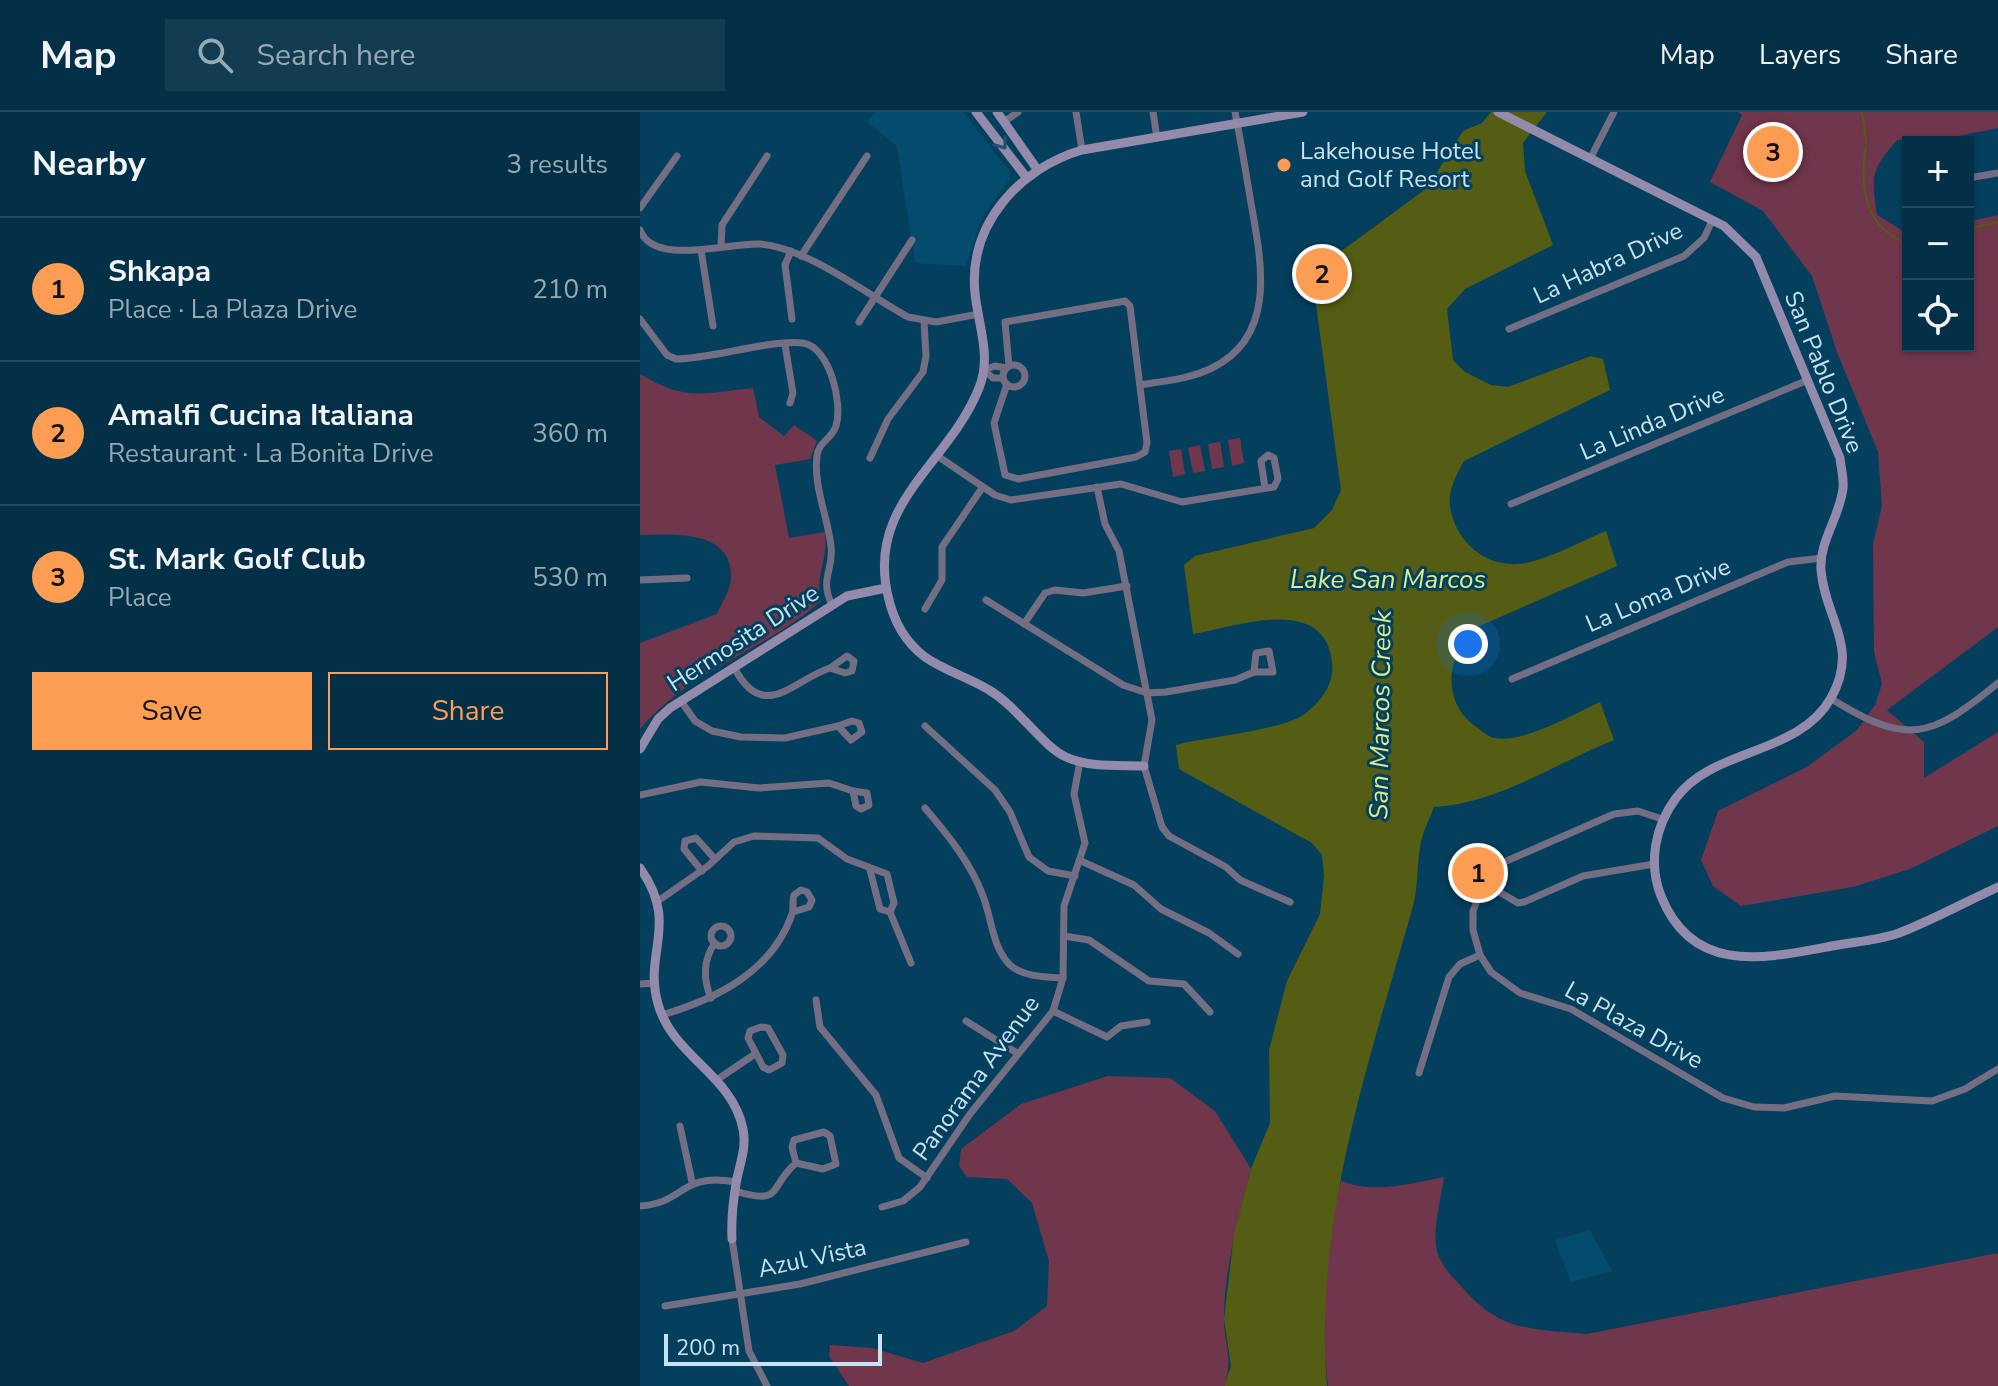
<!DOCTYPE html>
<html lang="en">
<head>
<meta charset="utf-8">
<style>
	:root { --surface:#033046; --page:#113c51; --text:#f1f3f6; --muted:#97a9b3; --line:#244b5f; --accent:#fc9d53 }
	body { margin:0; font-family:"Nunito Sans",sans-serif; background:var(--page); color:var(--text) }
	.controls { position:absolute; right:24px; top:24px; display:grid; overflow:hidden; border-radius:0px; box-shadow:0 2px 6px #0004 }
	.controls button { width:72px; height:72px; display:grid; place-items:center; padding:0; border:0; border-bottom:2px solid var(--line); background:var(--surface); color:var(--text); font:40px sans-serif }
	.scale { position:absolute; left:24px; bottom:20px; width:218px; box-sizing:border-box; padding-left:8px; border:4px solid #c7e2f3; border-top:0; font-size:22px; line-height:28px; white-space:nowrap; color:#c7e2f3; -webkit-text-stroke:6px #04405d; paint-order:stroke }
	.you { position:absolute; left:828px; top:532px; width:28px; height:28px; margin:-20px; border:6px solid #fff; border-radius:50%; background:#1a73e8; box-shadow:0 0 0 12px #1a73e833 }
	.badge { display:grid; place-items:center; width:52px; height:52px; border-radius:50%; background:var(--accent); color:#111; font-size:26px; font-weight:700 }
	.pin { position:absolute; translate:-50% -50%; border:4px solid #fff; box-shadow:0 2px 8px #0006 }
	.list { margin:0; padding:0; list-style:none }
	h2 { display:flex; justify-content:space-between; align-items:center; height:104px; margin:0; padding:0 32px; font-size:34px }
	h2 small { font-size:26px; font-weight:400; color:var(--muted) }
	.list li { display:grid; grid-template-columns:52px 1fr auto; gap:24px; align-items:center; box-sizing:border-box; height:144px; padding:0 32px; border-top:2px solid var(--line) }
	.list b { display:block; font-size:30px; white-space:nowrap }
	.list p { margin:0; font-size:26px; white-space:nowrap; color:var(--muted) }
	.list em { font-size:26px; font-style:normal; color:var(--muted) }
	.actions { display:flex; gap:16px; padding:24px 32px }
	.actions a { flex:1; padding:18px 0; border:2px solid var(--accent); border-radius:0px; text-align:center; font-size:28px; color:var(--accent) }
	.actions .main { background:var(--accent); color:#111 }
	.icon { flex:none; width:44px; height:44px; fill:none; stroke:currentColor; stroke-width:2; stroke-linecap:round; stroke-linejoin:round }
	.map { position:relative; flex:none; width:1358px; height:1274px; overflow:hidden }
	header { display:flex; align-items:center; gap:48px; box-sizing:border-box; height:112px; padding:0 40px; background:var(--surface); border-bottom:2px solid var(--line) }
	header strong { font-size:38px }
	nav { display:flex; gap:44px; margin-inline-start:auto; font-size:28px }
	.search { width:560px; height:72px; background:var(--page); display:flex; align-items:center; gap:20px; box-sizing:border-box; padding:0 28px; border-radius:0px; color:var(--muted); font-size:30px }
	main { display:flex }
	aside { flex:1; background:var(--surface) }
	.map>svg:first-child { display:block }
</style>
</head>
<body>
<header>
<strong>Map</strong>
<div class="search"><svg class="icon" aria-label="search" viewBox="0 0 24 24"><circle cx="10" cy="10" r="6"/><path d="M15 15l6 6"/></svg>Search here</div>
<nav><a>Map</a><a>Layers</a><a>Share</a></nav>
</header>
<main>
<aside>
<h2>Nearby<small>3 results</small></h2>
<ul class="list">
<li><span class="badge">1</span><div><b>Shkapa</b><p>Place · La Plaza Drive</p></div><em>210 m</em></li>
<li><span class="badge">2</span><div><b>Amalfi Cucina Italiana</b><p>Restaurant · La Bonita Drive</p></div><em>360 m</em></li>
<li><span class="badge">3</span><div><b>St. Mark Golf Club</b><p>Place</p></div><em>530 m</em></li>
</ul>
<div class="actions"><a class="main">Save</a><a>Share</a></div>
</aside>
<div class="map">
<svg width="1358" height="1274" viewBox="0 0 1358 1274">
	<rect width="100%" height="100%" fill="#04405d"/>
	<!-- built -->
	<g fill="#044c6e">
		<polygon points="235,0 323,0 370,60 370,67 342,104 326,154 275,151 257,34 227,10"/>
		<polygon points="950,1118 972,1159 931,1170 915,1128"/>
	</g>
	<!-- green -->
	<g fill="#70364c">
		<path d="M1098,0H1358V16L1318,24L1257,28C1231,58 1231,64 1237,103L1268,122V234H1328V110L1358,103V515L1247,598L1284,630V666L1358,620V714L1270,757L1213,775L1101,794L1073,774L1061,748L1078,699L1167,655L1217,618L1235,593L1242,572L1234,540L1233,432L1242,394L1238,340L1197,240L1172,164L1123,99L1070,70L1102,3Z"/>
		<path d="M0,262C47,290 63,281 113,276L119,305L144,324L154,313L177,329L170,347L135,353L149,426L185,420C188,450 175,462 181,489C126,538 48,559 0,617V531L77,502C81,492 91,477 91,466C93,417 33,422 0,423Z"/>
		<polygon points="600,326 604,351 592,354 588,328"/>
		<polygon points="580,330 584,355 572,357 568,332"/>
		<polygon points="560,333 565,359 553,361 548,336"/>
		<polygon points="541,337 545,362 533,365 529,339"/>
		<path d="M468,964L530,966L575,999L611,1057C599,1105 584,1156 584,1206C584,1234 594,1246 584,1274H209L189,1244L190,1233L232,1236L283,1251L374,1219L407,1194L409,1149L392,1091L367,1067L327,1065L319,1054L321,1037L381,992Z"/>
		<path d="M804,1065C801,1087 792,1117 797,1139C801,1153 811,1164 821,1174C860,1220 890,1217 947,1222L1358,1141V1274H688L682,1216L691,1108L701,1069C735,1082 769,1072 804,1065Z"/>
	</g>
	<!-- water -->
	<path fill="#545d13" d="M851,0H907L883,31L885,59L913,133L825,177L807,197L813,248L825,260L851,273L868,275L951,244L963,247L970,278L824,349C816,363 808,378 810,395C816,432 849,458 886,451C912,446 941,429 966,419L977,454L837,515C806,541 800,592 838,616C842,619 849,625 854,626C882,632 934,602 960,590L974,628C914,652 859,691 794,695C789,708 782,722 780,735C777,753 778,772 774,790C730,948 673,1108 687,1274H584L591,1254L584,1207L594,1122L611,1057L630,1011L629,938L647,869L680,802L684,764L682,743L672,731L539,657L536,633C566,625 646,618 666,601C682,589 695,570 692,550C685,482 597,514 553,522L544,453L555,444L674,416L692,398L701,378L676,192L692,146L787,76L823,19L842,11Z"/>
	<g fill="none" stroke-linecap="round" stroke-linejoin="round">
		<!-- stream -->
		<g stroke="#545d13" stroke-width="2">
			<polyline points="1222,0 1226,29"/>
			<path d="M1226,34C1219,73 1225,118 1268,131"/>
			<polyline points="1328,117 1358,110"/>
		</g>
		<!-- street -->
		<g stroke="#746e84" stroke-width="7">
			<polyline points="436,0 442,38"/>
			<polyline points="513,0 517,26"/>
			<polyline points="365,9 378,0"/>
			<polyline points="951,45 974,0"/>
			<polyline points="1328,66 1358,61"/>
			<polyline points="0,96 37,44"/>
			<path d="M0,118C13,155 91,130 120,132C168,136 226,182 268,205L296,210L339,202"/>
			<polyline points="81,135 82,113 127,44"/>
			<polyline points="61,138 73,214"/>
			<polyline points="151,139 145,153 152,207"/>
			<polyline points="161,144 227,44"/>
			<path d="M0,207L27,243L36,247C72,247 131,227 163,231C190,235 203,292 196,314C192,327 178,330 177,344C173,373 188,406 191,434C194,459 179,466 192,493"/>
			<polyline points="219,210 272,128"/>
			<polyline points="869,217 1044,144 1064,126 1072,109"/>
			<polyline points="145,233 153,281 150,291"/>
			<circle cx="374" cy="264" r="11"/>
			<polyline points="344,258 355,254 366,256"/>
			<polyline points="344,258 353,266 363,266"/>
			<polyline points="367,272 354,311 365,363 378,367 496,345 505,340 507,331 490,194 485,189 365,210 369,254"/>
			<path d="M500,273C524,269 550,267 572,256C638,224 621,148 611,91C606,61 601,30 595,0"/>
			<polyline points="296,343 355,383 371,388 481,372 542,390 634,375 638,367 634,346 628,343 621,349 625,376"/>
			<polyline points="230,346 248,307 283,260 286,244 284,210"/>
			<polyline points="457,375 465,412 479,439 512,608 504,654 522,715 529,724 586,755 600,768 650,790"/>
			<polyline points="871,392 1168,268"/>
			<polyline points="0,468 47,466"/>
			<polyline points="346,488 483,573 507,581 526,580 595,568 614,560 633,560 629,539 616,541 614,560"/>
			<polyline points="285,497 302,468 302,435 342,376"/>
			<polyline points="384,512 405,481 415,478 443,481 487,474"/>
			<polygon points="207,544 214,549 212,559 205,561 190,556"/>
			<path d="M95,557C124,611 153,568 190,556"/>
			<polyline points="872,567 1148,450 1182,446"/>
			<path d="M1190,586C1267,634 1290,627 1358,571"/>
			<polyline points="41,589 55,609 72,619 101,625 145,626 198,614"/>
			<polygon points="212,609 219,611 222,620 211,628 198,614"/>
			<polyline points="285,614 355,678 370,700 389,745 408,759 435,764"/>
			<polygon points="213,679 227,681 229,693 221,697 216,694"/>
			<polyline points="0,683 61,670 119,676 189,671 213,679"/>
			<path d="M285,696C307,722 331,751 343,784C352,807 352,835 370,853C383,865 407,865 423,866"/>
			<polyline points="1022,707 998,699 974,702 862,751 843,774 833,799 833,818 840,843 851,860 880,881 931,897 1083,986 1114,995 1144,996 1195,984 1292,989 1325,977 1358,957"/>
			<polyline points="441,749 494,773 521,797 569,821 598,842"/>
			<polyline points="230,758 240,797 250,800"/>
			<polyline points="62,759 44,737 45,729 56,726 75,747"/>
			<polyline points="844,771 878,791 884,790 943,764 1014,752"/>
			<polyline points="18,789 68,754 94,730 114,724 178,726 207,747 247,762 254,791 250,800 271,851"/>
			<circle cx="81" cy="824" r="10"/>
			<polyline points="424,824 449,828 509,869 544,872 570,900"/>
			<polyline points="0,872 15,871"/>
			<path d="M71,886C63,868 63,847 75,831"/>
			<polyline points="176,888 180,915 236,983 259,1046 287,1066"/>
			<polyline points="413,899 467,925 481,914 507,910"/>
			<path d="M22,903C76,887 132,860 152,802C154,796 152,789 154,783L161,778L167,780L172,788L169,795L153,800"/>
			<polyline points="326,909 377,941"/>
			<polygon points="121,915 128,916 143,943 142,951 129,958 123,955 108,926 110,919"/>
			<polyline points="779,961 809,865 820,852 840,843"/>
			<polyline points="78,967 115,942"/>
			<polyline points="40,1014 52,1070"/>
			<polygon points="184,1020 190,1024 196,1052 183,1057 156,1051 152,1035 154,1028"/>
			<path d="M95,1079C144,1094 128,1075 156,1051"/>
			<path d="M0,1094C46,1091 39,1060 96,1070"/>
			<polyline points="242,1095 263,1089 280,1075 330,1002 413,899 423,866 424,794 445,731 434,682 440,649"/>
			<polyline points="92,1127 109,1239 127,1274"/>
			<polyline points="25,1194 160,1172 326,1130"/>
		</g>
		<!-- secondary -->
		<g stroke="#938aac" stroke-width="9">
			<polyline points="336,0 386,65"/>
			<polyline points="357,0 397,57"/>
			<path d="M858,0L1084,114L1116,145L1200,346C1201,356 1204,367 1203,376C1200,405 1179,429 1181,458C1185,507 1220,534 1191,586C1158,644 1074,635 1036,686C1015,714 1008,751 1021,784C1052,862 1122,847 1187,835C1210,830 1237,829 1259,821C1293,808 1325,790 1358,775"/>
			<polyline points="0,637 18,607 30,596 207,484 246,476"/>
			<path d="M504,654C479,653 450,656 426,645C402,634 378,595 349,578C328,565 305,559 285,545C265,530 253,507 248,484C226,391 309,352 339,276C352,244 338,213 335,181C328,112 380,56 442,38L663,0"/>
			<path d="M0,756C40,812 3,840 18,892C33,945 92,962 103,1017C107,1037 99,1053 96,1072C93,1090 91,1109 92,1127"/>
		</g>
	</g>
	<!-- one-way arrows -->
	<defs><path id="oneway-chevron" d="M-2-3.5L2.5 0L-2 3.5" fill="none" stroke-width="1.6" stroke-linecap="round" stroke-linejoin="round" transform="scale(2)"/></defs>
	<use stroke="#214f6d" href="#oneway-chevron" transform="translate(362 32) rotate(54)"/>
	<!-- markers -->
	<circle fill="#fc9d53" stroke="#04405d" stroke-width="3" cx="644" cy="53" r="8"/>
	<g text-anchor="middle" stroke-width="6" stroke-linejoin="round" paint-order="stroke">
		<!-- poi labels -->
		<g font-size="24" fill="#c7e2f3" stroke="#04405d" text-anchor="start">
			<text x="660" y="47">Lakehouse Hotel<tspan x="660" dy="28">and Golf Resort</tspan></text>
		</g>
		<!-- street labels -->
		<g font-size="24" fill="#c7e2f3" stroke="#04405d">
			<text transform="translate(968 151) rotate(-25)" y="8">La Habra Drive</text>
			<text transform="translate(1184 260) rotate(68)" y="8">San Pablo Drive</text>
			<text transform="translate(1012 311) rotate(-23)" y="8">La Linda Drive</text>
			<text transform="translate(1018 483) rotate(-23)" y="8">La Loma Drive</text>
			<text transform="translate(103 526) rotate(-33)" y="8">Hermosita Drive</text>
			<text transform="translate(994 913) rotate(29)" y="8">La Plaza Drive</text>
			<text transform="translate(336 966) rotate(-54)" y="8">Panorama Avenue</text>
			<text transform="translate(172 1146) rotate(-12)" y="8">Azul Vista</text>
		</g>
		<!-- water labels -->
		<g font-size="26" font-style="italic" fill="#dbec88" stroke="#04405d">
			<text x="748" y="476">Lake San Marcos</text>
			<text transform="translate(740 603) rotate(-89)" y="9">San Marcos Creek</text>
		</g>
	</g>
</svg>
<div class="controls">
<button>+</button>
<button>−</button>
<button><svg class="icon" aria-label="locate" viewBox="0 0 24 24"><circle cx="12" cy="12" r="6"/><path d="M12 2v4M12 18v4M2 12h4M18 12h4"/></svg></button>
</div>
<div class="scale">200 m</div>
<div class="you"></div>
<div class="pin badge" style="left:838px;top:761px">1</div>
<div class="pin badge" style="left:682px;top:162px">2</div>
<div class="pin badge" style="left:1133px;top:40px">3</div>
</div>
</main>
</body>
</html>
